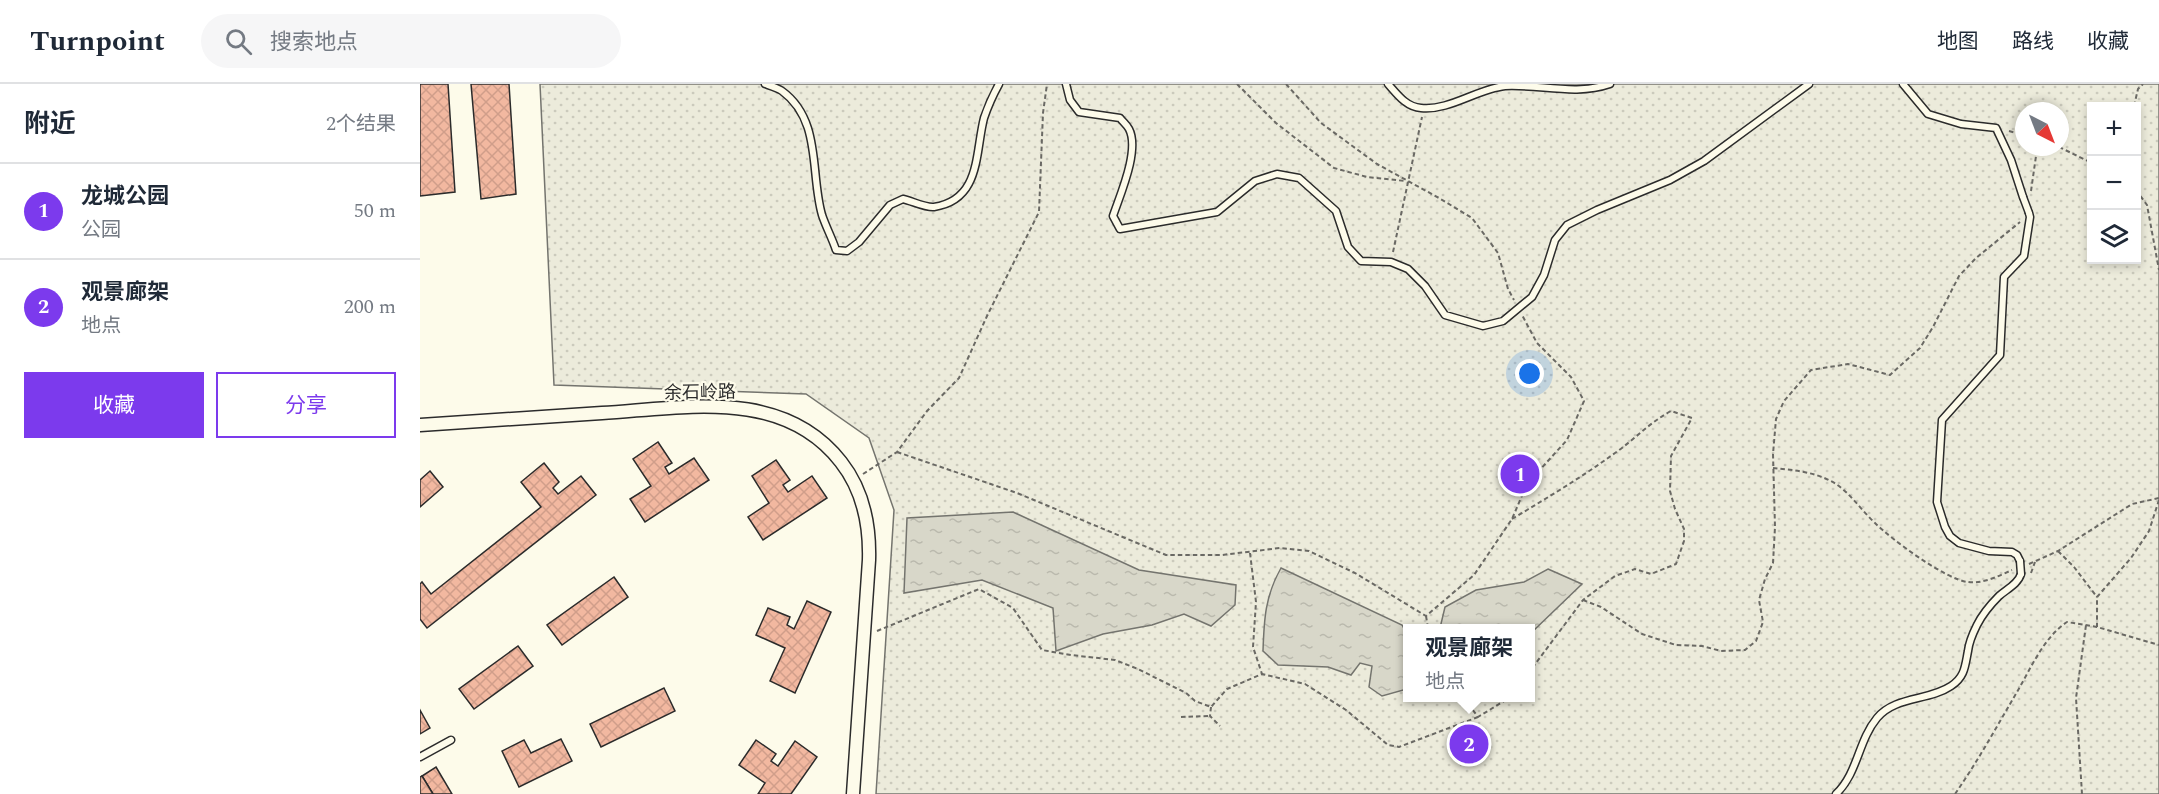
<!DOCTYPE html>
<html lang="zh">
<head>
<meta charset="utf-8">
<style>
	:root { --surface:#fff; --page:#f6f6f7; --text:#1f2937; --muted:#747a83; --line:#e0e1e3; --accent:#7c3aed }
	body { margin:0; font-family:Spectral,"Noto Sans SC",serif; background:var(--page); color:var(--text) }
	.controls { position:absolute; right:18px; top:18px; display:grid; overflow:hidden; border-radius:0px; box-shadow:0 3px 9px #0003 }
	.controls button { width:54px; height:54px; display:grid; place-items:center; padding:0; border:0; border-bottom:2px solid var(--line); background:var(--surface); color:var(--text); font:30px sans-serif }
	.compass { position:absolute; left:1595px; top:18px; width:54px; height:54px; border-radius:50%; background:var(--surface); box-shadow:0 3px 9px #0003; rotate:138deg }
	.you { position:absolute; left:1110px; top:290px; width:21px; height:21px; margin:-15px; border:4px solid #fff; border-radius:50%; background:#1a73e8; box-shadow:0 0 0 9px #1a73e833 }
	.badge { display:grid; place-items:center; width:39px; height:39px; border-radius:50%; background:var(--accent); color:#fff; font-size:20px; font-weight:700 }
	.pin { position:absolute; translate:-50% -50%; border:3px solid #fff; box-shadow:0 2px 6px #0006 }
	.popup { position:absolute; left:983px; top:540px; width:132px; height:78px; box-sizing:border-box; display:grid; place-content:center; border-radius:0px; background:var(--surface); filter:drop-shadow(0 2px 4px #0005); font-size:20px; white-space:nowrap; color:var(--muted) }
	.popup b { font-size:22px; color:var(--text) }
	.popup::after { content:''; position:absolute; left:50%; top:100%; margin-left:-12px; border:12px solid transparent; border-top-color:var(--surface) }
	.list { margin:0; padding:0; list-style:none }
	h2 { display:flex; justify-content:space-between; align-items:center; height:78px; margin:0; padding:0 24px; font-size:26px }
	h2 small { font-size:20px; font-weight:400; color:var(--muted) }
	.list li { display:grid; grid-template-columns:39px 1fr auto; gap:18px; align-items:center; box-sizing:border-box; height:96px; padding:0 24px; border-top:2px solid var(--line) }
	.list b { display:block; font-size:22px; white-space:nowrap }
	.list p { margin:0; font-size:20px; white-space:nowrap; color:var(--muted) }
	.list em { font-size:20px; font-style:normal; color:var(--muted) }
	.actions { display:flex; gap:12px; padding:18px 24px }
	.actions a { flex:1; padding:14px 0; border:2px solid var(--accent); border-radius:0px; text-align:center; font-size:21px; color:var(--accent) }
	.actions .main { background:var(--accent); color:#fff }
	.icon { flex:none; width:33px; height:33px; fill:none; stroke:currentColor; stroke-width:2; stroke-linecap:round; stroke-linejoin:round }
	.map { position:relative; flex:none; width:1739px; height:710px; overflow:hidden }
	header { display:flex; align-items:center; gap:36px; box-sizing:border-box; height:84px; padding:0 30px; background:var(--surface); border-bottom:2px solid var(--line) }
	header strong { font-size:28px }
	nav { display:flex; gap:33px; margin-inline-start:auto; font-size:21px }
	.search { width:420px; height:54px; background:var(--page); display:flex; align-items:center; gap:15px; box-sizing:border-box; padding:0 21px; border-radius:33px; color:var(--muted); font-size:22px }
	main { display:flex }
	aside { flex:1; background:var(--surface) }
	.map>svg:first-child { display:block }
</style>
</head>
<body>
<header>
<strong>Turnpoint</strong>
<div class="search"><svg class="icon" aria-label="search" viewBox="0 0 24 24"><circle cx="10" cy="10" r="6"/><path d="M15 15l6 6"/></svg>搜索地点</div>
<nav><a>地图</a><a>路线</a><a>收藏</a></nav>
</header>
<main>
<aside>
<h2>附近<small>2个结果</small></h2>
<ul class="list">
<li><span class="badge">1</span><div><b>龙城公园</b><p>公园</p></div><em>50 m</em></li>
<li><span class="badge">2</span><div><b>观景廊架</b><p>地点</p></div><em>200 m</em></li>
</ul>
<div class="actions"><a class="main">收藏</a><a>分享</a></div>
</aside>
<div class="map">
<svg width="1739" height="710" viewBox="0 0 1739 710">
	<defs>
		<pattern id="park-dots" width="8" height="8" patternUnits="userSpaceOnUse" patternTransform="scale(1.5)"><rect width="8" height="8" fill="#ecebdb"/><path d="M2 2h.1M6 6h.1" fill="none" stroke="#cbcabc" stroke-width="1.8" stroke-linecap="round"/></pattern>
		<pattern id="water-ripples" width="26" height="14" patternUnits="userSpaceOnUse" patternTransform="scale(1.5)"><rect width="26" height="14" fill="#d8d7c9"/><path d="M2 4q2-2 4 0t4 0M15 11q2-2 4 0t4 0" fill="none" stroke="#bab9ad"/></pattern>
		<pattern id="building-cross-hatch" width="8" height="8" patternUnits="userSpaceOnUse" patternTransform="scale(1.5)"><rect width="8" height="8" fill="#f2b8a0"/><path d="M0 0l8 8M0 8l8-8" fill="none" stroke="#d09e8a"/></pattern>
	</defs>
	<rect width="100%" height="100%" fill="#fdfbea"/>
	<!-- park -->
	<path fill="url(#park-dots)" stroke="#74746e" stroke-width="1.5" fill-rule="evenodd" d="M120,0H1739V710H456L474,426L449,354L386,310L134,301ZM1672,22H1716V176H1672ZM1604,27H1640V63H1604ZM988,544H1110V614H988Z"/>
	<!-- water -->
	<g fill="url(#water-ripples)" stroke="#74746e" stroke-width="1.5">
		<polygon points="593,428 719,486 816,501 815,521 791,542 764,530 732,541 683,550 636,567 633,524 562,496 484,509 487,434"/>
		<path d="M861,484L982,541L987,550V605L962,612L949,603L952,582L940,579L931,591L908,583L858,581L843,567C844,536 845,512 861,484Z"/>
		<polygon points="1128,485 1162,500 1111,549 1110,544 1020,544 1025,523 1056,506 1104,498"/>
	</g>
	<!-- building -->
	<g fill="url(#building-cross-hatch)" stroke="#2b2b2b" stroke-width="1.5">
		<polygon points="0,0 28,0 35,108 0,112"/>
		<polygon points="51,0 89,0 96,110 61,115"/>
		<polygon points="238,358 252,379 245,383 249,390 274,374 289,396 225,438 210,415 231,402 213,375"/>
		<polygon points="356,376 370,396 363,401 368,408 392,392 407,414 343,456 328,433 349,419 332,392"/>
		<polygon points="124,379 139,398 133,404 138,410 161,392 176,411 7,544 0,535 0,500 2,498 11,510 121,423 101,398"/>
		<polygon points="10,387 23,403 0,423 0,396"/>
		<polygon points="194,493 208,513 142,561 127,541"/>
		<polygon points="387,517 411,528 375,609 350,597 365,564 336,551 348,524 370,533 367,541 374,545"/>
		<polygon points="98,562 113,582 54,625 39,605"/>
		<polygon points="244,604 255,627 181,663 170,640"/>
		<polygon points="0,626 10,644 0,650"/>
		<polygon points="141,655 152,677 99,703 82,667 104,656 111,669"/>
		<polygon points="336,656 356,670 351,677 358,682 375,657 397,673 371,710 338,710 345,699 319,681"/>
		<polygon points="16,683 32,710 13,710 2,692"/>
		<polygon points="2,692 13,710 0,710 0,693"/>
	</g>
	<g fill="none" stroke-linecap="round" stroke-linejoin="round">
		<defs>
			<g id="service">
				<path d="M345,0C351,2 358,4 362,7C402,36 390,90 402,131C406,143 412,154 416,166L427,167L439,158L470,121L483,115C492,117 506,124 514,123C561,116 555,69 564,34C568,22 573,11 579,0"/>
				<path d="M646,0L650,16L659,28L700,34C703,38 707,41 709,45C720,66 700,111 693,132L700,145L797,128L835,97L857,90L879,94L916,127L928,163L941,177L971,178L988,185L1005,202L1025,231L1063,242L1083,237L1112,213L1124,191L1135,156L1147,141L1177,126L1250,96L1284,77L1389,0"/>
				<path d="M968,0C977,10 986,23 1001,24C1029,27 1057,5 1085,2C1120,0 1155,12 1190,0"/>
				<polyline points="1483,0 1508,30 1541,40 1576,44 1591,76 1603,113"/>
				<polyline points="1600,477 1597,471 1592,468 1569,467 1539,459 1530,452 1525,443 1517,418 1522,336 1580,271 1584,193 1604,172 1610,133 1609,129"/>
				<polyline points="0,673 31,656"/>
				<path d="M1416,710C1438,689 1438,657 1457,634C1475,612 1509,617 1531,602C1545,593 1545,582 1548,567C1549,558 1553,549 1557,541C1562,531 1571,520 1579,512C1587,505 1598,500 1601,490"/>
			</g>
			<path id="minor" d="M0,341C61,337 122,333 182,329C264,324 363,303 421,378C443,406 450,441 449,476L433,710"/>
		</defs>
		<!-- service casing -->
		<use href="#service" stroke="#2b2b2b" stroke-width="9"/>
		<!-- minor casing -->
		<use href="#minor" stroke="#2b2b2b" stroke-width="15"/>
		<!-- path -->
		<g stroke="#6a6964" stroke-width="2" stroke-dasharray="4.5 3" stroke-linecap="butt">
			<polyline points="817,0 856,39 914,84 947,93 985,97"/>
			<polyline points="866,0 901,39 957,80 1019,114 1052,134 1078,169 1088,205 1094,216"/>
			<polyline points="1714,22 1718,5 1723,0"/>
			<polyline points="1589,47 1604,51"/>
			<polyline points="1639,63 1672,79"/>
			<polyline points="1716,106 1727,121 1739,186"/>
			<polyline points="1611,107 1616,72 1619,63"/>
			<polyline points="973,168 1002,33"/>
			<polyline points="477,368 597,409 746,471 802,471 860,464 889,467 935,489 1006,532 1054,491 1092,435 1107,400 1147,356 1164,317 1151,293 1117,259 1102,231"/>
			<path d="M1353,384C1374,386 1397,388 1416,400C1430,409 1442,427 1455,439C1471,455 1526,496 1548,498C1563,500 1579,492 1592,486"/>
			<polyline points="443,390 477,368 507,327 539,294 567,232 619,128 623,29 627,0"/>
			<polyline points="1739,416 1729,447 1711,474 1677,513 1677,543 1739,561"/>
			<path d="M1092,435C1127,414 1162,393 1195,369C1215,355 1229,339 1251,327L1272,334L1251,372L1250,407L1255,425L1264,445V457L1256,480L1231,490L1215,485L1195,492L1163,516L1110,587"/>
			<polyline points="1638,467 1654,483 1677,513"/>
			<polyline points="830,469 836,518 833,563 842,590"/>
			<polyline points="1609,480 1638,467 1712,420 1739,414"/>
			<polyline points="1611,489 1615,478"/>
			<polyline points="1163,516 1181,523 1222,550 1256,561 1282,562 1301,567 1325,566 1336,557 1343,538 1339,516 1345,495 1353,479 1355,443 1353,370 1356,335 1364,317 1391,286 1428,280 1470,291 1500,264 1513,243 1539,192 1556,174 1600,138"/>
			<polyline points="1006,532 1008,544"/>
			<polyline points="457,547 559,505 593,524 622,566 651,571 695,576 718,585 766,609 775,617 791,623 807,605 842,590 885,600 926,626 968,661 979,663 1058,633"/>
			<polyline points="1044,614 1058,633 1089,614"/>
			<polyline points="791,623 790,632 800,642"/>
			<polyline points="761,633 790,632"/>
			<path d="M1535,710C1558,677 1577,642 1597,608C1611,584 1624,553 1647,538L1677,543"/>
			<polyline points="1662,710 1656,614 1666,541"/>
		</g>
		<!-- service -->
		<use href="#service" stroke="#fdfbea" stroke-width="6"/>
		<!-- minor -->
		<use href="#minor" stroke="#fdfbea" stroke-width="12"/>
		<defs>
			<g id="service-bridge">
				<polyline points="1603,113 1609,129"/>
				<polyline points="1600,477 1601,490"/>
			</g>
		</defs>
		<!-- service-bridge casing -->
		<use href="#service-bridge" stroke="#2b2b2b" stroke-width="9" stroke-linecap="butt"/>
		<!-- service-bridge -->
		<use href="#service-bridge" stroke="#fdfbea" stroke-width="6"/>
	</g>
	<g text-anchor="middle" stroke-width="4.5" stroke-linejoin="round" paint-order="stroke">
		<!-- street labels -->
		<g font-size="18" fill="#2b2b2b" stroke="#fdfbea">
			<text transform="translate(280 308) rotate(-1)" y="6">余石岭路</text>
		</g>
	</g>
</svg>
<div class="controls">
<button>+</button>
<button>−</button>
<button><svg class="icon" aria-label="layers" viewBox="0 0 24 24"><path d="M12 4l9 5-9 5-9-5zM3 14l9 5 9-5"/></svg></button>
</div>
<svg class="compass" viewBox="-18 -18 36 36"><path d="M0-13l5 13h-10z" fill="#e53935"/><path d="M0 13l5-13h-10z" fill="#747a83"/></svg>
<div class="you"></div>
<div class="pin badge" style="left:1100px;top:390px">1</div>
<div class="pin badge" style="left:1049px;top:660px">2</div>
<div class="popup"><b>观景廊架</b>地点</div>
</div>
</main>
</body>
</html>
